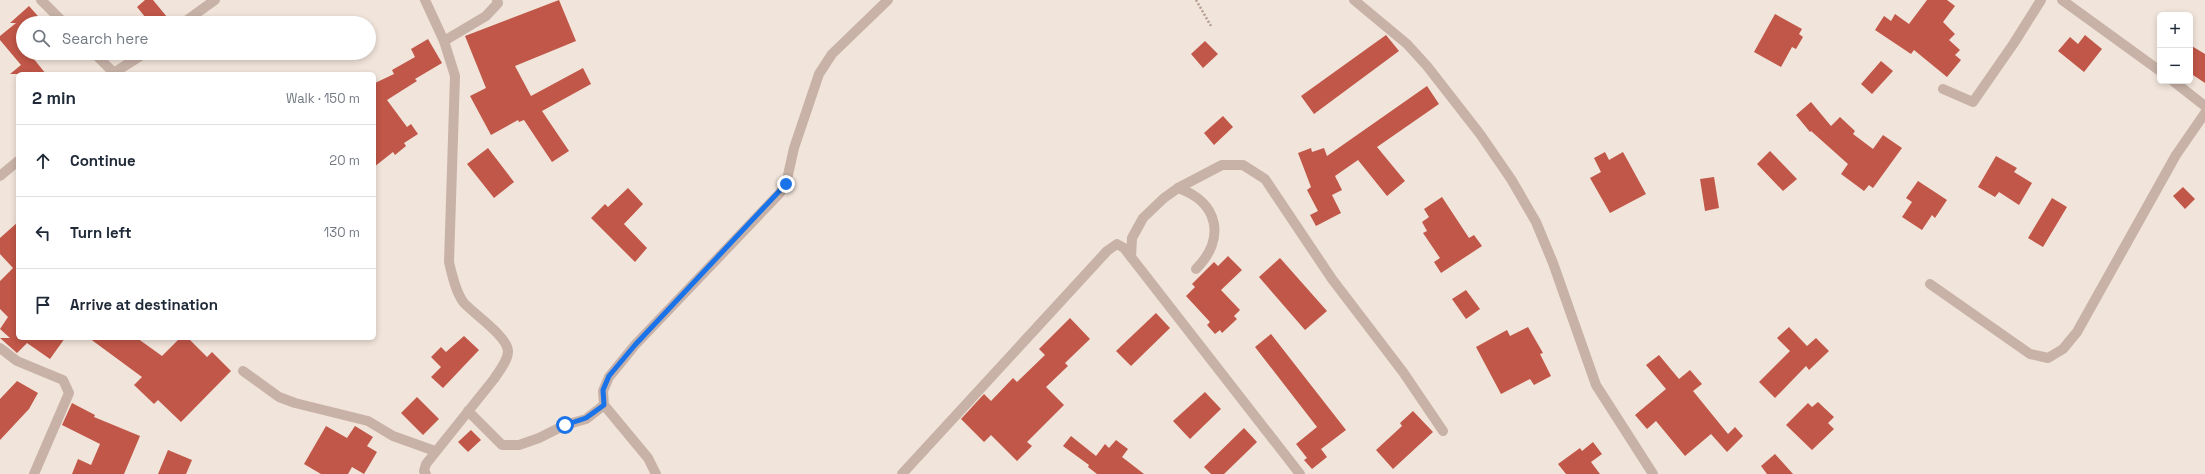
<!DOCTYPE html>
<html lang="en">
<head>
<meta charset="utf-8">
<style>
	:root { --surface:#fff; --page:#f2f2f3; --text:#1f2937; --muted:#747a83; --line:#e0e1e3 }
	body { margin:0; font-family:"Space Grotesk",sans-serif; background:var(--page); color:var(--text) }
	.controls { position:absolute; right:12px; top:12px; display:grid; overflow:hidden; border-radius:6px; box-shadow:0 2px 6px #0003 }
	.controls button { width:36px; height:36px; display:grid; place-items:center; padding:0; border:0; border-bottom:1px solid var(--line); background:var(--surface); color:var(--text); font:20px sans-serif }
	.stop { position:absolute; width:12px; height:12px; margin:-9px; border:3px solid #1a73e8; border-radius:50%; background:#fff }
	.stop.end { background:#1a73e8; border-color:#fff; box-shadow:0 1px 4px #0008 }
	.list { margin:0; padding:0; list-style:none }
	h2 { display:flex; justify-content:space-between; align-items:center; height:52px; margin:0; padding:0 16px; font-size:17px }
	h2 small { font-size:13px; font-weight:400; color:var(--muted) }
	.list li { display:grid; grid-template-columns:26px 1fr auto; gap:12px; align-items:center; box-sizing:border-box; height:72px; padding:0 16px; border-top:1px solid var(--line) }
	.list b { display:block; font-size:15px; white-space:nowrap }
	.list em { font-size:13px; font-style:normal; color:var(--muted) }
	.icon { flex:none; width:22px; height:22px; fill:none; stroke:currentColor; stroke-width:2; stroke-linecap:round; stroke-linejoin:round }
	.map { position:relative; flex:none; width:2205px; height:474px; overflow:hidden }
	.search { position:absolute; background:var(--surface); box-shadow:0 2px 6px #0003; left:16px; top:16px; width:360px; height:44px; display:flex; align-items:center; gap:10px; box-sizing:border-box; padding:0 14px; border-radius:22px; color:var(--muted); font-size:15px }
	.panel { position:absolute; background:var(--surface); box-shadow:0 2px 6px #0003; left:16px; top:72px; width:360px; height:268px; border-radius:6px }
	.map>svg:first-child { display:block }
</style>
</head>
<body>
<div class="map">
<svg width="2205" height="474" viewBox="0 0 2205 474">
	<rect width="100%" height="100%" fill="#f1e4da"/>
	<!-- building -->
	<g fill="#c15748">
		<polygon points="145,0 153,0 172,23 150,23 137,7"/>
		<polygon points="559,0 576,41 515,66 531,96 583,68 591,84 542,111 569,151 552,162 524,120 519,122 518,120 491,135 470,96 486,88 465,36"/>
		<polygon points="1927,0 1947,0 1955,6 1943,22 1955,34 1949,40 1960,50 1955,55 1961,60 1947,77 1914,50 1911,54 1875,30 1884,16 1891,21 1895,14 1909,24"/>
		<polygon points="29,6 44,23 23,23 23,40 21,42 23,45 23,53 29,53 46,74 10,74 21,65 0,40 0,36 16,23 10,23"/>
		<polygon points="1775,14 1802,29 1799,34 1803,37 1796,49 1792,47 1781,67 1754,52"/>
		<polygon points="1386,35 1399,51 1314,114 1301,96"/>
		<polygon points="2085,35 2102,49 2084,72 2058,51 2070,37 2078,44"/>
		<polygon points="428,39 442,63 415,79 417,81 387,100 407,127 411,124 418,134 404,143 406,146 395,155 393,152 374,167 374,82 375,83 394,74 392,70 415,57 411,49"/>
		<polygon points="1205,41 1218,54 1203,68 1191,54"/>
		<polygon points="2190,45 2205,54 2205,83 2190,73"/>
		<polygon points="1881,61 1893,71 1872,94 1861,84"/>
		<polygon points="1427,86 1439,104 1377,147 1405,181 1387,196 1358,160 1335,176 1342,190 1332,195 1341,213 1316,226 1310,215 1318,211 1307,190 1311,187 1298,153 1311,148 1312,152 1324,148 1327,156"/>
		<polygon points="1811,102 1831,126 1840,117 1855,131 1853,134 1873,149 1883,135 1902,148 1873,188 1869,185 1864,191 1841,174 1848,164 1811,131 1810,132 1796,115"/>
		<polygon points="1223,116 1233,127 1214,145 1204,133"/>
		<polygon points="488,148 514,182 494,198 467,164"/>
		<polygon points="1770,151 1797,179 1783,191 1757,164"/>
		<polygon points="1605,152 1609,160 1623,152 1646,194 1610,213 1590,178 1601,172 1594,158"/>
		<polygon points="1996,156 2017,168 2014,172 2032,183 2019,205 1999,192 1995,197 1978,187"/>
		<polygon points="1714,177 1719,208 1705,211 1700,179"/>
		<polygon points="1918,181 1947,200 1935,218 1932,215 1922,230 1902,217 1912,202 1906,198"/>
		<polygon points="2183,187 2195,199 2185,209 2173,196"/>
		<polygon points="628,188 643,204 624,224 647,248 635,262 591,218 605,204 608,207"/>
		<polygon points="1442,197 1469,238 1474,235 1482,246 1441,273 1434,262 1440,258 1423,233 1427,231 1422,222 1429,217 1424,209"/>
		<polygon points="2052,198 2067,207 2043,247 2028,238"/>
		<polygon points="18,222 18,338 65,338 50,359 27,343 17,353 0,338 10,338 0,329 8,317 0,309 0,281 13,268 0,254 0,238"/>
		<polygon points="1228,256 1242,270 1221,290 1240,310 1234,316 1237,319 1222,333 1220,330 1215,334 1207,325 1210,322 1186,296 1195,287 1192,284 1214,262 1218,266"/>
		<polygon points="1280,258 1327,311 1305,330 1259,277"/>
		<polygon points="1466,290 1480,309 1466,319 1452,299"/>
		<polygon points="1156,313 1170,328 1131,366 1116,351"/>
		<polygon points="1070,318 1090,339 1065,363 1068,366 1046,387 1064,405 1027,442 1032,446 1017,461 991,435 984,442 961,419 984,394 991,401 1013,378 1017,382 1045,355 1039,349"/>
		<polygon points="1528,327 1543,353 1540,354 1551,376 1534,385 1530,379 1501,394 1476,347 1507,330 1510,336"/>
		<polygon points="1789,327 1807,346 1816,338 1829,351 1809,370 1806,366 1775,398 1759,382 1790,351 1777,338"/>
		<polygon points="1271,334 1346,430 1321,449 1327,457 1312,469 1304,460 1307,458 1296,444 1317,427 1255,347"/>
		<polygon points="464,336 479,350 443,388 431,377 441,367 431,357 441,347 446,352"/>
		<polygon points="89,338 137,338 162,356 180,338 188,338 207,357 212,352 231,371 181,422 158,400 154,404 134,385 142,377"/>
		<polygon points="1659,355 1679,379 1690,370 1702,384 1693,391 1728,434 1735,427 1743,436 1727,452 1711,434 1685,456 1656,421 1647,429 1635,415 1666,389 1646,365"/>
		<polygon points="17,381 38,393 29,409 0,440 0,399"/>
		<polygon points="1205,392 1221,409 1190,439 1173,421"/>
		<polygon points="417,397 439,419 423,435 401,413"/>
		<polygon points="1818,402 1834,417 1828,423 1834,429 1812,450 1786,425 1808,403 1812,407"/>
		<polygon points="72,403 95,415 94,417 140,436 124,474 72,474 78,459 91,465 100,444 62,425"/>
		<polygon points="1413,411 1433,432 1393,469 1376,450 1402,426 1400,423"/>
		<polygon points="326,426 347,438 355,426 373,437 367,446 377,452 364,474 352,467 348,474 321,474 304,464"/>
		<polygon points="1244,428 1257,442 1224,474 1211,474 1204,467"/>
		<polygon points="471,430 481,440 468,452 458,442"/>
		<polygon points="1071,436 1096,456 1105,444 1109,448 1116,440 1128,449 1122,457 1144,474 1097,474 1088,467 1089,465 1063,446"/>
		<polygon points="1593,442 1602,454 1591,462 1600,474 1566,474 1558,464 1580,448 1582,451"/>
		<polygon points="168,450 192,460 186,474 158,474"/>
		<polygon points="1775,454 1793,474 1767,474 1761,466"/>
	</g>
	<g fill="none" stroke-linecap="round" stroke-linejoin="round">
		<!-- path -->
		<polyline stroke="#b49c91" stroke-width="2.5" stroke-dasharray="2 2" stroke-linecap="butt" points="1196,0 1211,26"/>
		<!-- minor -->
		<g stroke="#c8b2a7" stroke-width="10">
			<polyline points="41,0 64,23"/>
			<path d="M425,0L444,41L455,76L449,262C452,275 456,293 464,303C474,314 507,336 508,351C508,361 499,371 494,379L426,464L424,471L426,474"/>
			<polyline points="1354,0 1407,44 1427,66 1480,134 1511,179 1536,222 1553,263 1596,385 1653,474"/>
			<polyline points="2062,0 2160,71"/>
			<polyline points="183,23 215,0"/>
			<polyline points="444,41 486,16 498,3 497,0"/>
			<polyline points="94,53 114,73"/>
			<polyline points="112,74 145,53"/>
			<polyline points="2173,81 2205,106"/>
			<polyline points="1943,89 1973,102 2014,43 2041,0"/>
			<polyline points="0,176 18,161"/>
			<path d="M1178,188C1219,202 1226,239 1196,269"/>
			<polyline points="1131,257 1132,238 1143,218 1164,198 1178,188 1222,165 1243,165 1265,179 1332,279 1403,372 1443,431"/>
			<polyline points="1930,284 2030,354 2048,358 2063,349 2077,332 2176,155 2205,113"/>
			<polyline points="0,348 17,361 63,380 69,393 34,474"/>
			<polyline points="243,371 279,397 295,403 368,421 393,436 435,451"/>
			<polyline points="468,411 502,445 519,445 539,438 565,425 586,419 604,405"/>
			<polyline points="656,474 648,458 604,405 603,391 609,377 635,345 779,194 786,184 794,148 819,74 832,54 888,0"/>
			<polyline points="902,474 1107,251 1117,244 1124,248 1300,474"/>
		</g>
	</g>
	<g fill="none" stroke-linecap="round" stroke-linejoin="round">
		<!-- route -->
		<polyline stroke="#1a73e8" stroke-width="5" points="565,425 586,418 604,405 603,390 609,376 635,345 786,184"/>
	</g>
</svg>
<div class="controls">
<button>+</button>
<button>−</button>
</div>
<div class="stop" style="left:565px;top:425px"></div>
<div class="stop end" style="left:786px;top:184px"></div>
<div class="search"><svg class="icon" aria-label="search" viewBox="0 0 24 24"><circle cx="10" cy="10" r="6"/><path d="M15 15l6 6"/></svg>Search here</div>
<section class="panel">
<h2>2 min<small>Walk · 150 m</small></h2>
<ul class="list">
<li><svg class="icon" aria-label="ahead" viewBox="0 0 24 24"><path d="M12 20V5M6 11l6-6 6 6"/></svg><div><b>Continue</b></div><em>20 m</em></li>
<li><svg class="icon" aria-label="left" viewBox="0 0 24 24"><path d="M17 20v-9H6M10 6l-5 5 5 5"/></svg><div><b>Turn left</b></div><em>130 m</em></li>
<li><svg class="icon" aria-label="arrive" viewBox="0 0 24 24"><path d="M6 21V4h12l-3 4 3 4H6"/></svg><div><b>Arrive at destination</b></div></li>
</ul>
</section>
</div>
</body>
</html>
